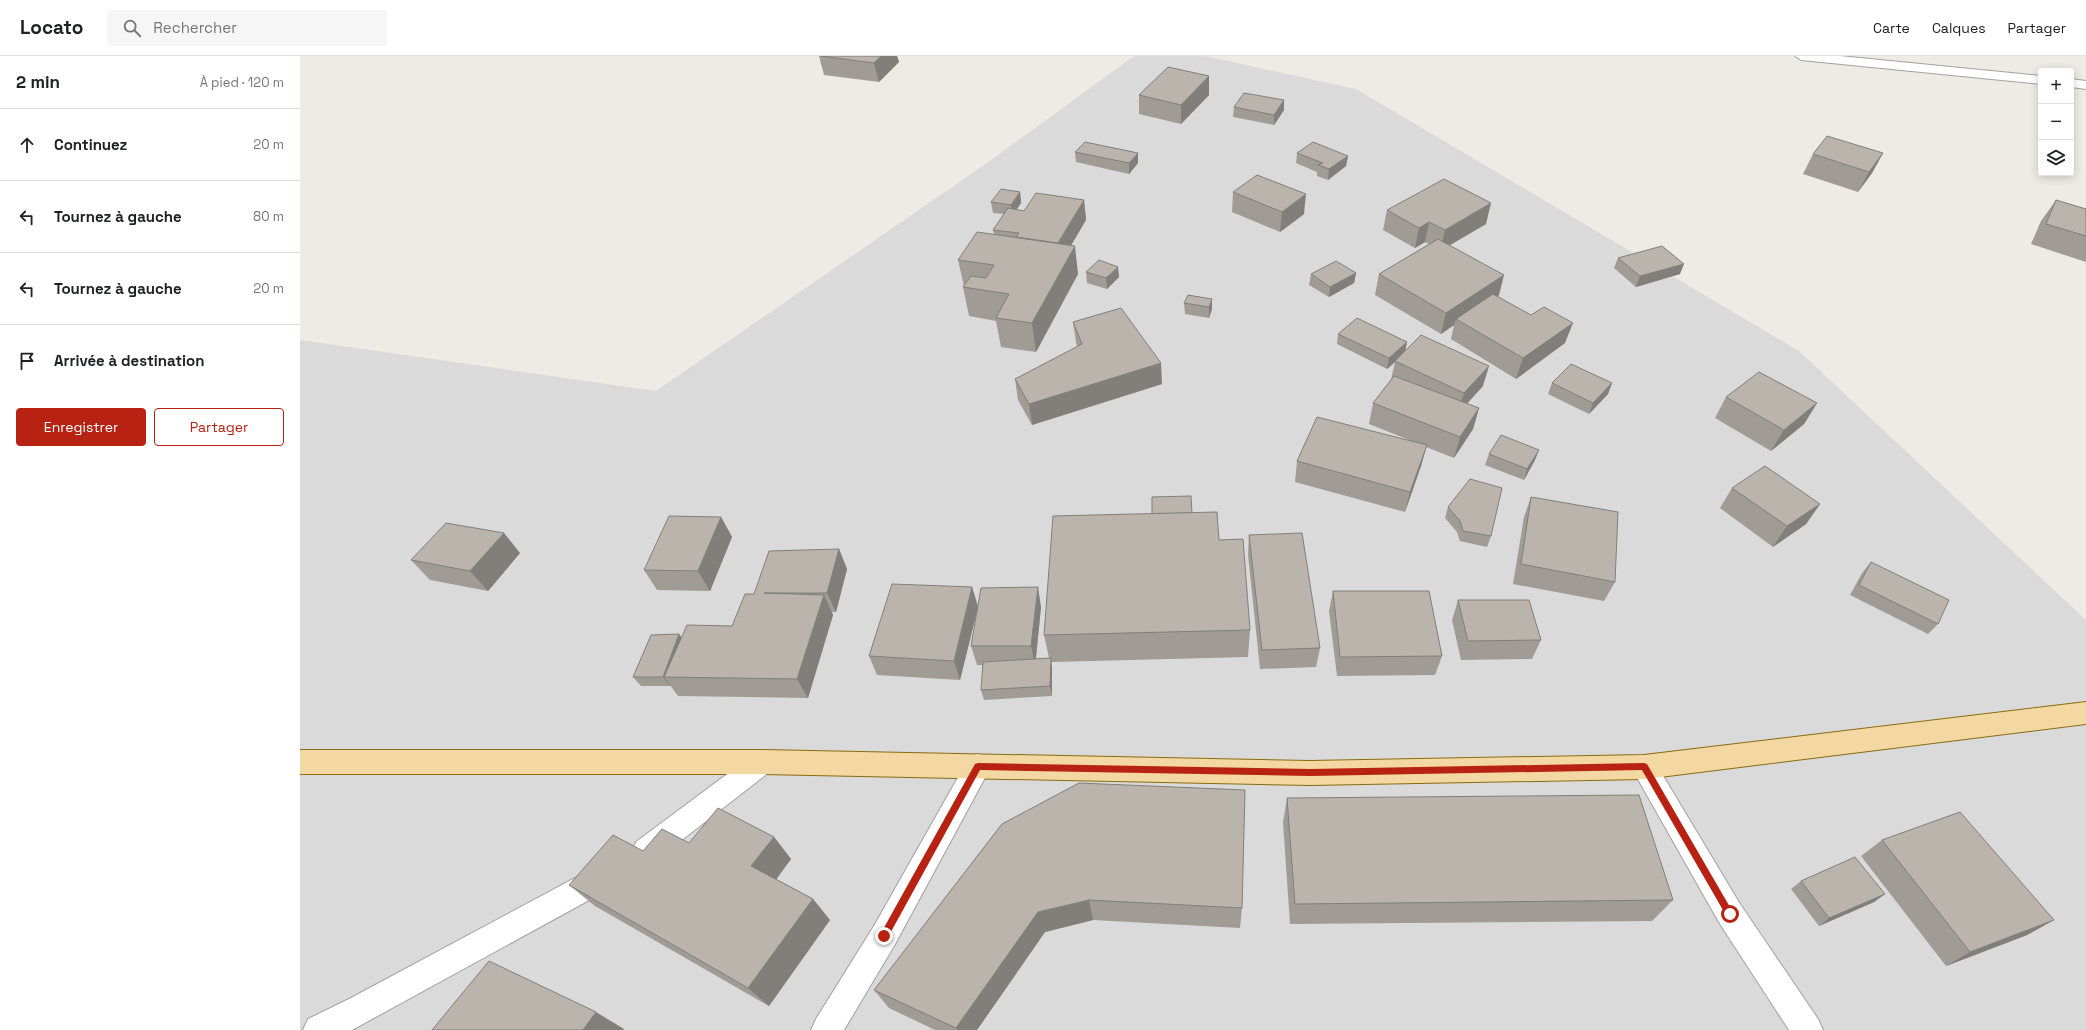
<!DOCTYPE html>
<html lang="fr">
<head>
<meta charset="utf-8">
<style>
	:root { --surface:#fff; --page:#f6f6f6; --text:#202124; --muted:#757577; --line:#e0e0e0; --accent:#b82212 }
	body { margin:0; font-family:"Space Grotesk",sans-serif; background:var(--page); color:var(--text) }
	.controls { position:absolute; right:12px; top:12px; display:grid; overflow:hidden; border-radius:4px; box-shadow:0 2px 10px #0003 }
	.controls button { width:36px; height:36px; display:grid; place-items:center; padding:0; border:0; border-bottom:1px solid var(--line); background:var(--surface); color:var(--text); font:20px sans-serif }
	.stop { position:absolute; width:12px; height:12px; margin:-9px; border:3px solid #b82212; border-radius:50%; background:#fff }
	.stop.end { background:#b82212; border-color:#fff; box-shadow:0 1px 4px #0008 }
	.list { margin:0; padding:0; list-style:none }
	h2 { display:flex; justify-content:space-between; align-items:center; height:52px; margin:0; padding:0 16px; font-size:17px }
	h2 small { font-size:13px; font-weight:400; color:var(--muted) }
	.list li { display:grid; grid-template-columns:26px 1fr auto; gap:12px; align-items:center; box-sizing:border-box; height:72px; padding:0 16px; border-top:1px solid var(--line) }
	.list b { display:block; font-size:15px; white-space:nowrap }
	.list em { font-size:13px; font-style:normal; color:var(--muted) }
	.actions { display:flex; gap:8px; padding:12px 16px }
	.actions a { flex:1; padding:9px 0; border:1px solid var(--accent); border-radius:4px; text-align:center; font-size:14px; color:var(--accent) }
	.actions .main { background:var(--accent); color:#fff }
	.icon { flex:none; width:22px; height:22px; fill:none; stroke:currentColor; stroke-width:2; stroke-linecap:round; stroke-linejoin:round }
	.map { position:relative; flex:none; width:1786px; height:974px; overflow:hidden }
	header { display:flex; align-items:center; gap:24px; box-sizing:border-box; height:56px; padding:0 20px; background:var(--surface); border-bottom:1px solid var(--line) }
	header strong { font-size:19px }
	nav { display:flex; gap:22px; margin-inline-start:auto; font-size:14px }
	.search { width:280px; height:36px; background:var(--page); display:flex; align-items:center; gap:10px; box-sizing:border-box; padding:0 14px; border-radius:4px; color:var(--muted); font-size:15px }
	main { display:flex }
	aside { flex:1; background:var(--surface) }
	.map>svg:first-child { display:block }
</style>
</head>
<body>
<header>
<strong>Locato</strong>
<div class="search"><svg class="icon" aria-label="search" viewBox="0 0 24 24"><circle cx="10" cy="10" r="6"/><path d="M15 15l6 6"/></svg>Rechercher</div>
<nav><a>Carte</a><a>Calques</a><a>Partager</a></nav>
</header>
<main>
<aside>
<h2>2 min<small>À pied · 120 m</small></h2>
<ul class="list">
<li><svg class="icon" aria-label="ahead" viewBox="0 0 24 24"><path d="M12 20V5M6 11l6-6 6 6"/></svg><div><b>Continuez</b></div><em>20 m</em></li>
<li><svg class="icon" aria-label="left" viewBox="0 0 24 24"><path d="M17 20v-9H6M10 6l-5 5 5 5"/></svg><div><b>Tournez à gauche</b></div><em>80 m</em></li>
<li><svg class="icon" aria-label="left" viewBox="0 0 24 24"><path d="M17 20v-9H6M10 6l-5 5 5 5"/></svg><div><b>Tournez à gauche</b></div><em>20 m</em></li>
<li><svg class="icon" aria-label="arrive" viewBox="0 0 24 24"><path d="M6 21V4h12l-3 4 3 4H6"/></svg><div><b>Arrivée à destination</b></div></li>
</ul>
<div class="actions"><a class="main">Enregistrer</a><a>Partager</a></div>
</aside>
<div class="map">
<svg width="1786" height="974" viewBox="0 0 1786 974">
	<rect width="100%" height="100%" fill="#edebe4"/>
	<!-- residential -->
	<polygon fill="#dbdada" points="834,0 905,0 1056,33 1499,295 1786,564 1786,974 0,974 0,284 356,335 687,107"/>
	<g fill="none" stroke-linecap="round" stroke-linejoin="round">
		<defs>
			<g id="street">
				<polygon points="1495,0 1540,0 1741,20 1741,28 1501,4"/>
				<polygon points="1771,23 1786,25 1786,33 1771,31"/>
				<polygon points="463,694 472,698 476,706 472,714 356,804 346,808 336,804 332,795 336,786 454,698"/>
				<polygon points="678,698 687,702 691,710 687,718 594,890 544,974 511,974 516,963 574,870 669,702"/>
				<polygon points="1344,699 1353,703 1440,848 1518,963 1523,974 1489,974 1420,868 1331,711 1335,703"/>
				<polygon points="303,807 313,811 317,821 313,831 52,974 3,974 8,963 49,943"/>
			</g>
			<polygon id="primary" points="1786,646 1786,668 1344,723 1010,729 463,718 0,718 0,694 463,694 1010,705 1344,699"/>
		</defs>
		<!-- street casing -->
		<use href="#street" stroke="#a1a1a1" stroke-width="2"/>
		<!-- primary casing -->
		<use href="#primary" stroke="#896c0e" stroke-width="2"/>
		<!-- street -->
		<use href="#street" fill="#fff" fill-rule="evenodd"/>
		<!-- primary -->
		<use href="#primary" fill="#f3d8a3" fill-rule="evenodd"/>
	</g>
	<!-- wall -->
	<g fill="#a09b95">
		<polygon points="519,0 597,0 599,6 579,26 524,19"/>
		<polygon points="839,39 909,39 881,68 839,58"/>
		<polygon points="984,44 984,54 974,69 933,61 934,51"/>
		<polygon points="775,96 838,107 829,118 776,106"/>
		<polygon points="997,97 1048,100 1046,110 1028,124 1017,120 1017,116 996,107"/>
		<polygon points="1583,97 1572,117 1558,136 1503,118 1513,98"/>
		<polygon points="720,136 721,147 716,154 724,155 784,144 786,164 771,189 778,218 736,296 701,291 696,265 669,260 663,231 664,230 658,204 694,178 693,174 704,158 693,157 691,146"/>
		<polygon points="933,136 1004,158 980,176 932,156"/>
		<polygon points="1756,144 1786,153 1786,206 1731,188 1741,165"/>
		<polygon points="1087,154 1186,168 1149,189 1199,239 1197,240 1265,287 1216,323 1151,283 1154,269 1141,278 1075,239 1079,218 1129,188 1125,186 1115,192 1083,174"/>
		<polygon points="1318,202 1380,218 1336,231 1314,212"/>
		<polygon points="786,216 819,221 807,233 787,227"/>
		<polygon points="1056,217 1054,227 1029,241 1009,229 1011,218"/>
		<polygon points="912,243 912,253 909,262 885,258 884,247"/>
		<polygon points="773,266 862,328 732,369 718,344 715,323 777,291 776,286"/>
		<polygon points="1038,278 1107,286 1105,295 1183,330 1167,348 1179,352 1173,373 1154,402 1126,391 1121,410 1105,456 995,426 997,405 1114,386 1069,368 1073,347 1091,324 1095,306 1087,313 1037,288"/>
		<polygon points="1252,327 1312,327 1308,338 1289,358 1248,338"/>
		<polygon points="1426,341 1517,347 1504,368 1471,395 1415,362"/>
		<polygon points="1189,398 1235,404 1224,424 1185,409"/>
		<polygon points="1432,432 1520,448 1506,468 1473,491 1420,452"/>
		<polygon points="1231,441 1315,526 1304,545 1213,528 1224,461"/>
		<polygon points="1148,451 1191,480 1187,491 1160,485 1157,476 1145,462"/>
		<polygon points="892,457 919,484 950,574 948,601 751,606 752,612 752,640 684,644 681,634 683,609 677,609 671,590 741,551 736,603 749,602 744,579"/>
		<polygon points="421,461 432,481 410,535 357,534 344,514"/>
		<polygon points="949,479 1020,592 1016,611 960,613 948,499"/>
		<polygon points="539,493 547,513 536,556 532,556 533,559 508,642 378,640 370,629 370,630 341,630 333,621 379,578 381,581 432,570 454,538"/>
		<polygon points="220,497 188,535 130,524 111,504"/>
		<polygon points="1571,506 1638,568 1628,578 1550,539 1562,517"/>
		<polygon points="672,531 678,551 660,624 577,619 569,600"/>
		<polygon points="1033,535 1142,600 1135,619 1037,620 1029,555"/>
		<polygon points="1158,544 1241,584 1232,603 1161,604 1152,564"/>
		<polygon points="987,742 1373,844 1352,865 990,868 983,766"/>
		<polygon points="702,768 942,852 940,872 793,864 745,876 677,974 635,974 589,952 574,934"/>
		<polygon points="474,781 491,803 476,823 513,843 530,864 469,950 295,850 269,829 343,795 389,787"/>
		<polygon points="1582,784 1754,864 1727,879 1646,910 1561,800"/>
		<polygon points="1501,825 1585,838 1574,846 1519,870 1491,833"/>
	</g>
	<!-- shaded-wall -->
	<g fill="#827e79">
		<polygon points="581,0 597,0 599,6 579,26 574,7"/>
		<polygon points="909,20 909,39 881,68 881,49"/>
		<polygon points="984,44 984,54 974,69 974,59"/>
		<polygon points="838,97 838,107 829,118 829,107"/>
		<polygon points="1583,97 1572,117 1558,136 1569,116"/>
		<polygon points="1048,100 1046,110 1028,124 1029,113"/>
		<polygon points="720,136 721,147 712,160 711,149"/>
		<polygon points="1006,138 1004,158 980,176 982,156"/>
		<polygon points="784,144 786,164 756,215 754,195"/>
		<polygon points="1191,147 1186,168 1140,195 1145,174"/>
		<polygon points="1129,166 1125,186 1115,192 1119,172"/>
		<polygon points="775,190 778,218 736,296 732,267"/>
		<polygon points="1384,208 1380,218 1336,231 1340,220"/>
		<polygon points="818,211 819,221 807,233 806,222"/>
		<polygon points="1056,217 1054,227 1029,241 1030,231"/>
		<polygon points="1204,219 1199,239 1160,265 1156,263 1154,269 1141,278 1146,257"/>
		<polygon points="912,243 912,253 909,262 909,251"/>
		<polygon points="1273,267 1265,287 1216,323 1223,302"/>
		<polygon points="1107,286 1105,296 1095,305 1095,306 1087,313 1089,302"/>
		<polygon points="861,307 862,328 732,369 729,348"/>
		<polygon points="1189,310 1183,330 1158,357 1164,337"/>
		<polygon points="1312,327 1308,338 1289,358 1293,347"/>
		<polygon points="1517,347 1504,368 1471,395 1484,374"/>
		<polygon points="1179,352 1173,373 1154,402 1160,381"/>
		<polygon points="1127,389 1121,410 1105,456 1110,436"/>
		<polygon points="1239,394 1235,404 1224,424 1227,413"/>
		<polygon points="1520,448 1506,468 1473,491 1487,470"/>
		<polygon points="421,461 432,481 410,535 398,515"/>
		<polygon points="204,477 220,497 188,535 170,515"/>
		<polygon points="539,493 547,513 536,556 527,537"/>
		<polygon points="672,531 678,551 660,624 654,605"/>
		<polygon points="738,531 741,551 735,609 731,590"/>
		<polygon points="524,539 533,559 508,642 497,623"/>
		<polygon points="379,578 386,588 364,621 370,629 370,630 363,621"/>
		<polygon points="751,602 752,612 752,640 750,630"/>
		<polygon points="474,781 491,803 470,832 451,810"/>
		<polygon points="1585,838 1574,846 1519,870 1529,862"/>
		<polygon points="513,843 530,864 469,950 448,932"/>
		<polygon points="789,844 793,864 745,876 677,974 657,974 656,972 738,856"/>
		<polygon points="1754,864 1727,879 1646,910 1670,896"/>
		<polygon points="296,956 324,973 323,974 283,974"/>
	</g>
	<!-- building -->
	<g fill="#bab4ad" stroke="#827e79">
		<polygon points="521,0 581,0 574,7"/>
		<polygon points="868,11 909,20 881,49 839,39"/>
		<polygon points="944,37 984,44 974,59 934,51"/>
		<polygon points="1527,80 1583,97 1569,116 1513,98"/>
		<polygon points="785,86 838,97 829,107 775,96"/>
		<polygon points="1013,86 1048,100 1029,113 1018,109 1023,107 997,97"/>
		<polygon points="957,119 1006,138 982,156 933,136"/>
		<polygon points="1144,123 1191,147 1145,174 1129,166 1119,172 1087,154"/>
		<polygon points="701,133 720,136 711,149 691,146"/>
		<polygon points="736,137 784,144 758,187 716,181 719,177 693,174 708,152 724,155"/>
		<polygon points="1756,144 1786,153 1786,180 1746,168"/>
		<polygon points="677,176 775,190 732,267 696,262 709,238 663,231 671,220 686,222 694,209 658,204"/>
		<polygon points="1138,183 1204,219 1146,257 1079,218"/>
		<polygon points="1362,190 1384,208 1340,220 1318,202"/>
		<polygon points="799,204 818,211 806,222 786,216"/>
		<polygon points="1036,205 1056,217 1030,231 1011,218"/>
		<polygon points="1193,238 1231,259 1244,251 1273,267 1223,302 1156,263"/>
		<polygon points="888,239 912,243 909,251 884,247"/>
		<polygon points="821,252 861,307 729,348 715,323 782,288 773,266"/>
		<polygon points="1057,262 1107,286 1089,302 1038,278"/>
		<polygon points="1121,279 1189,310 1164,337 1095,305"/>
		<polygon points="1271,308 1312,327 1293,347 1252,327"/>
		<polygon points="1459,316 1517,347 1484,374 1426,341"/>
		<polygon points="1094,320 1179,352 1160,381 1073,347"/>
		<polygon points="1017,361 1127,389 1110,436 997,405"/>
		<polygon points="1201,379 1239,394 1227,413 1189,398"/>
		<polygon points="1465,410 1520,448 1487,470 1432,432"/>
		<polygon points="1170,423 1202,432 1191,480 1163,475 1160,465 1148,451"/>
		<polygon points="891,440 892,457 852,458 852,441"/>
		<polygon points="1231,441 1318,456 1315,526 1221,508"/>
		<polygon points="917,456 919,484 943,483 950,574 744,579 753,460"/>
		<polygon points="369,460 421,461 398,515 344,514"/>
		<polygon points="146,467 204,477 170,515 111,504"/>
		<polygon points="1002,477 1020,592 962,594 949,479"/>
		<polygon points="539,493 527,537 464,537 524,539 497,623 364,621 387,569 432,570 445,538 454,538 469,495"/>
		<polygon points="1571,506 1649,544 1638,568 1559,529"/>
		<polygon points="592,528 672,531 654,605 569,600"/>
		<polygon points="738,531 731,590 671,590 681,532"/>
		<polygon points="1033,535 1129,535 1142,600 1040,601"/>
		<polygon points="1158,544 1229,544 1241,584 1168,585"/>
		<polygon points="379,578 363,621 333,621 351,579"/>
		<polygon points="751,602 750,630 681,634 683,606"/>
		<polygon points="779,727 945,734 942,852 789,844 738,856 656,972 574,934 702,768"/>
		<polygon points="1339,739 1373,844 995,848 987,742"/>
		<polygon points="418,752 474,781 451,810 513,843 448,932 269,829 313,779 343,795 362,773 389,787"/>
		<polygon points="1660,756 1754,864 1670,896 1582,784"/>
		<polygon points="1555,801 1585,838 1529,862 1501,825"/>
		<polygon points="189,905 296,956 283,974 132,974"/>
	</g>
	<!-- route -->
	<polygon fill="#b82212" points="678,707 1010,713 1344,707 1347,708 1434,858 1430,862 1427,861 1342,714 1010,720 680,714 587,883 581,883 581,877 675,708"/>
</svg>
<div class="controls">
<button>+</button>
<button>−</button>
<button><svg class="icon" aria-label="layers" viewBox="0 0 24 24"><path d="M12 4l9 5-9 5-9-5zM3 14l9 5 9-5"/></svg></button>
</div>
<div class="stop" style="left:1430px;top:858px"></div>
<div class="stop end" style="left:584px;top:880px"></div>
</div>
</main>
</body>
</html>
